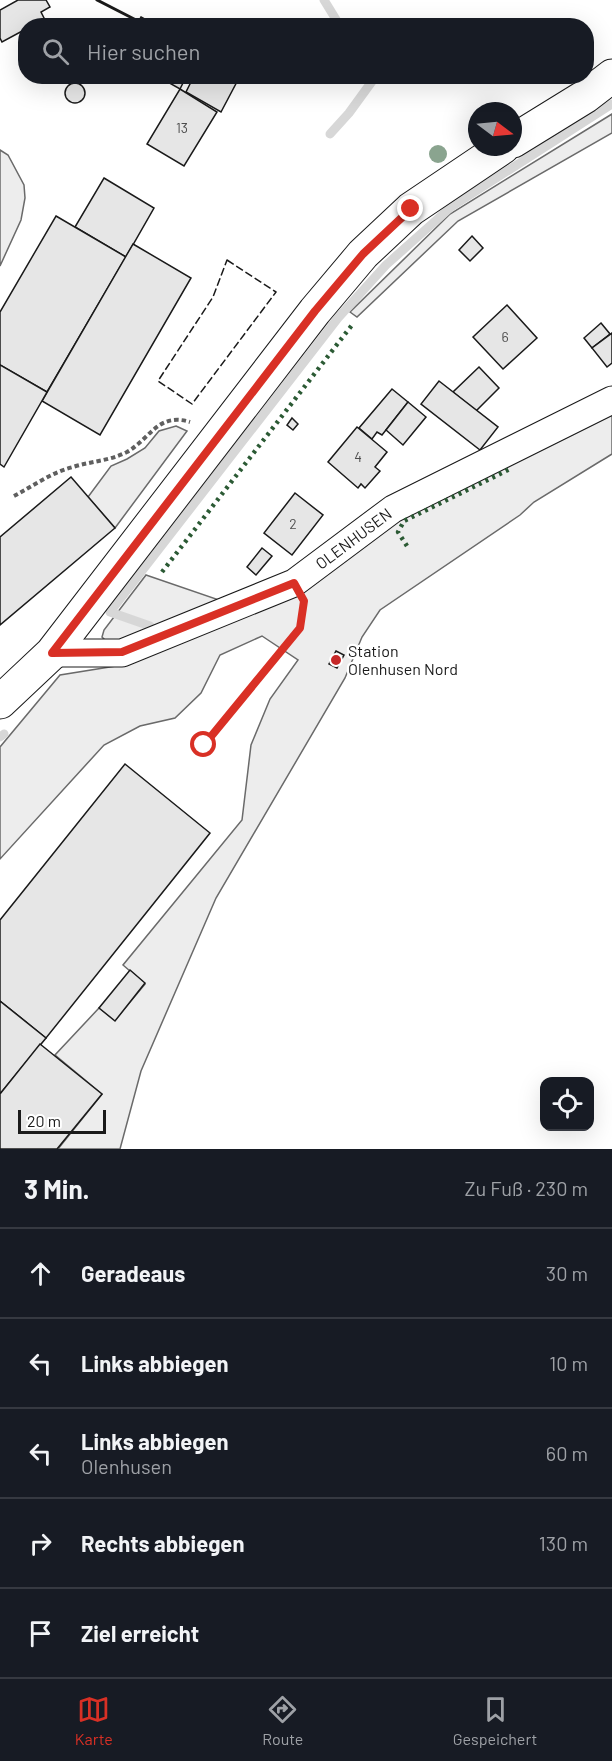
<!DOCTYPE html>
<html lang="de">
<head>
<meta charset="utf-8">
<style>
	:root { --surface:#171b24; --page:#242831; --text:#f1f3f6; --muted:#9ea1a6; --line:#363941; --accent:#d93025 }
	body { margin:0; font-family:Barlow,sans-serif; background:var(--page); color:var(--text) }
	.controls { position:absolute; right:18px; bottom:18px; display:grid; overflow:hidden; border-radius:12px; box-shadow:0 6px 24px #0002 }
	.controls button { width:54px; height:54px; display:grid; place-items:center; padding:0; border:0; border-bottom:2px solid var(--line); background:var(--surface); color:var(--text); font:30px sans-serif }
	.compass { position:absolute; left:468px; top:102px; width:54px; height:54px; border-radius:50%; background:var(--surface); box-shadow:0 6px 24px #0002; rotate:106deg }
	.scale { position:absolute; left:18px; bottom:15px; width:88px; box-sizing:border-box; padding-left:6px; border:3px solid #1a1a1a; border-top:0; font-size:16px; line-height:21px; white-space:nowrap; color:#1a1a1a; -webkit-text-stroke:4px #fff; paint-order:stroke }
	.stop { position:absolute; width:18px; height:18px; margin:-14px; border:4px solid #d93025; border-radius:50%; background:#fff }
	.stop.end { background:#d93025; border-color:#fff; box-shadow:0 2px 6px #0008 }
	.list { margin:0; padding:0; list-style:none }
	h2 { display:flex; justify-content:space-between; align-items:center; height:78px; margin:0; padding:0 24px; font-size:26px }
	h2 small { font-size:20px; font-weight:400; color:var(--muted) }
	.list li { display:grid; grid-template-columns:39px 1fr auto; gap:18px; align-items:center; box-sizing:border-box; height:90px; padding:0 24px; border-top:2px solid var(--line) }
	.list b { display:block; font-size:22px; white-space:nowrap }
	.list p { margin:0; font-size:20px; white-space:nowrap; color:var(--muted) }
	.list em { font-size:20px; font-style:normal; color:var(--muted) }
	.icon { flex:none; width:33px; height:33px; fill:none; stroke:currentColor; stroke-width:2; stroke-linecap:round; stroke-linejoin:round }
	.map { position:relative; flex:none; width:612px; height:1149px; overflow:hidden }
	.search { position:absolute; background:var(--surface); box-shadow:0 6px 24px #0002; left:18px; right:18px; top:18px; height:66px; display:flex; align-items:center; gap:15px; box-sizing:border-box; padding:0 21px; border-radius:24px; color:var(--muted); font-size:22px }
	.sheet { height:528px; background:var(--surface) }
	nav { display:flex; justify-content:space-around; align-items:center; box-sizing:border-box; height:84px; border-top:2px solid var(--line); background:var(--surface); font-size:16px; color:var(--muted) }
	nav a { display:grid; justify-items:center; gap:3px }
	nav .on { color:var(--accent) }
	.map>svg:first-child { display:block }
</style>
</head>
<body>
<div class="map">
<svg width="612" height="1149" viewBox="0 0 612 1149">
	<rect width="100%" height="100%" fill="#fff"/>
	<!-- built -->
	<g fill="#ededed" stroke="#6a6a6a" stroke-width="1.5">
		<polygon points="612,114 612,133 458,221 357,317 350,312 450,214"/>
		<polygon points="0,150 8,155 24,185 25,198 21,220 0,266"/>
		<polygon points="612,410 612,454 534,502 520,515 380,610 362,637 345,678 216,898 141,1071 120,1149 58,1149 102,1094 55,1055 99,1008 115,1020 145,984 123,965 242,820 251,745 270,699 298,660 262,636 220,655 201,693 175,718 140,726 104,745 0,859 0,747 60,675 122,665 316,583 386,524"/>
		<polygon points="176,426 187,431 115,528 88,497 111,466 127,459 145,448 159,431"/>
		<polygon points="146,575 222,601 121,646 108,643 102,637 104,630"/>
	</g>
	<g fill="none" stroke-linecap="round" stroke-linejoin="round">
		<!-- stream -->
		<g stroke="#d7d7d7" stroke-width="9">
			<polyline points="324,0 340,26"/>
			<polyline points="330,134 349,113 373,80 370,76"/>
			<polyline points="150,626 110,612 338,318 386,265 451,207 612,104"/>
			<polyline points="0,737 4,734"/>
		</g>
	</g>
	<!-- building -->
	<g fill="#e6e6e6" stroke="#1a1a1a" stroke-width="1.5">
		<polygon points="18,0 46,0 50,7 41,12 44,18 32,26 26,26 26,29 2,42 0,38 0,10"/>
		<polygon points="141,17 157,26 136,26"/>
		<polygon points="157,76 202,76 198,83 186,77 180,89"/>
		<polygon points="202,76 240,76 221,112 186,92 192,80 198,83"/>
		<circle cx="75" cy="93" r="10"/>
		<polygon points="180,89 217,112 184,166 147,144"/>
		<polygon points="104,178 154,208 126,257 75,227"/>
		<polygon points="56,216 126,257 47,392 0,365 0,312"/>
		<polygon points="472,236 483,248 470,261 459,250"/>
		<polygon points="133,244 191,278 100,435 42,401"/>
		<polygon points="507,305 537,338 503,369 473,337"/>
		<polygon points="601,323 610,334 592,348 584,338"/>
		<polygon points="612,333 612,363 607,367 592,348"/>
		<polygon points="0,365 47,392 4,467 0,464"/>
		<polygon points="479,367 499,388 476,411 453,392"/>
		<polygon points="439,381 498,427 480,450 421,404"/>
		<polygon points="392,389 408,402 382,435 377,432 372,439 359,428"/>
		<polygon points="408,402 426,417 403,445 386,430"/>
		<polygon points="292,418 298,424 293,430 287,425"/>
		<polygon points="357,427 387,452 375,467 380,471 365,488 361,484 358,488 328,462"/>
		<polygon points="71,477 115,528 0,625 0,537"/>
		<polygon points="295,493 323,515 292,555 264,533"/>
		<polygon points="262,548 272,556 256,575 247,567"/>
		<polygon points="336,651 344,655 337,668 329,664"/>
		<polygon points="125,764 210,833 46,1038 0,1001 0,920"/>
		<polygon points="130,970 145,983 115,1021 99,1008"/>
		<polygon points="0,1001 46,1038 0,1094"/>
		<polygon points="40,1044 102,1094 57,1149 0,1149 0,1094"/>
	</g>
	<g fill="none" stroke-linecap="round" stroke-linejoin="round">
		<defs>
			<g id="street">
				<path id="s1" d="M52,653H122L294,583L393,509L612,400"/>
			</g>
			<g id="secondary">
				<polyline points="513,141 586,96 612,76"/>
				<polyline points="0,702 52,653 315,311 363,254 411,209 503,147"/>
			</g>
		</defs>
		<!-- street casing -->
		<use href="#street" stroke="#1a1a1a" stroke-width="29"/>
		<!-- secondary casing -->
		<use href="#secondary" stroke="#1a1a1a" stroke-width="35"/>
		<!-- path -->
		<g stroke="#5f5f5f" stroke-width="4" stroke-dasharray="4.5 3" stroke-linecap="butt">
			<path d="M14,496C33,486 52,472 73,467C92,461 109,461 127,452C150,439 158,412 190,422"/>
			<polyline points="204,745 300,628 303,608"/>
		</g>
		<!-- street -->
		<use href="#street" stroke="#fff" stroke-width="27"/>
		<!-- secondary -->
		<use href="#secondary" stroke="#fff" stroke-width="33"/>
		<!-- hedge -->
		<g stroke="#2b5a34" stroke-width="4.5" stroke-dasharray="3 4.5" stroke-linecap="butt">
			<polyline points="407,546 398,532 404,521 510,469"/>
			<polyline points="162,572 352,325"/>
		</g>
		<!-- fence -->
		<polygon stroke="#1a1a1a" stroke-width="1.5" stroke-dasharray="8 3" stroke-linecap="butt" points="227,260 276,292 192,404 158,381 213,297"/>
		<!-- wall -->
		<polyline stroke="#1a1a1a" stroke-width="3" points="97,0 138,21"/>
	</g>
	<!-- trees -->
	<circle fill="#8aa48f" cx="438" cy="154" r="9"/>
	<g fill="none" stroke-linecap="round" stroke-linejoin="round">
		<!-- route -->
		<polyline stroke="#d93025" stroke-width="8" points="204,745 300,628 304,601 294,583 122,652 52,653 315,311 363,254 411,209"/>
	</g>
	<!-- markers -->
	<circle fill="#c62828" stroke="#fff" stroke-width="2" cx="336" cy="660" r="6"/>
	<g text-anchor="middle" stroke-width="4.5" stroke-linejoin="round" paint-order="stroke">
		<!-- number labels -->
		<g font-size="14" fill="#4d4d4d">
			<text x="182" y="133">13</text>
			<text x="505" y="342">6</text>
			<text x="358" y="462">4</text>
			<text x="293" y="529">2</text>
		</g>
		<!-- street labels -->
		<g font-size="16" fill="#1a1a1a" stroke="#fff">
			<text dy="6" stroke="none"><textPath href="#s1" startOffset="330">OLENHUSEN</textPath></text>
		</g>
		<!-- poi labels -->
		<g font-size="16" fill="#1a1a1a" stroke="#fff" text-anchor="start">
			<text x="348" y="657">Station<tspan x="348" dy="18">Olenhusen Nord</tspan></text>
		</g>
	</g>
</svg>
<div class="controls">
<button><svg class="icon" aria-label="locate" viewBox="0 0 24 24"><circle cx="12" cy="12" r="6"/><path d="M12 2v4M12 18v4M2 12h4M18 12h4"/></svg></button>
</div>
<svg class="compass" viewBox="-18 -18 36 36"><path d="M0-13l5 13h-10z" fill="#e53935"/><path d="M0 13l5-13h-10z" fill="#9ea1a6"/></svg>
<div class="scale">20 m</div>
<div class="stop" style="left:204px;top:745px"></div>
<div class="stop end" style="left:411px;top:209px"></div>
<div class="search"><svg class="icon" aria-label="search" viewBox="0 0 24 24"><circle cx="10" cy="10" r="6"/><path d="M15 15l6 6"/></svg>Hier suchen</div>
</div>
<section class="sheet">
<h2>3 Min.<small>Zu Fuß · 230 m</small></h2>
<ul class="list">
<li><svg class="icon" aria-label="ahead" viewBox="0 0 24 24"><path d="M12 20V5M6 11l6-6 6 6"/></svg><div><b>Geradeaus</b></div><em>30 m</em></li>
<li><svg class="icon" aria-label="left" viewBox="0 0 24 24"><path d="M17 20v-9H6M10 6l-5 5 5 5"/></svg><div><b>Links abbiegen</b></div><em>10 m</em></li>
<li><svg class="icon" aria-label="left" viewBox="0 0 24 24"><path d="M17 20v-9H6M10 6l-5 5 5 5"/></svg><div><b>Links abbiegen</b><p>Olenhusen</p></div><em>60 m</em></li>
<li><svg class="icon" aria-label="right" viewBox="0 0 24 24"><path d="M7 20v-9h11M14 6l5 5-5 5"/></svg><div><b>Rechts abbiegen</b></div><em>130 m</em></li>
<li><svg class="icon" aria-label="arrive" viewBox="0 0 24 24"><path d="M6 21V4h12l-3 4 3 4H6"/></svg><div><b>Ziel erreicht</b></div></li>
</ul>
</section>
<nav>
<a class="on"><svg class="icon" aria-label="map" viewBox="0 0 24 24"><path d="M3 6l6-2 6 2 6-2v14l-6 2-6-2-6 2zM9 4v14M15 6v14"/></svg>Karte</a>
<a><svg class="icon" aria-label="directions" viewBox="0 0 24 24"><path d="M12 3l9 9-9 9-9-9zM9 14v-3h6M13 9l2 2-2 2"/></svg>Route</a>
<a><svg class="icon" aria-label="saved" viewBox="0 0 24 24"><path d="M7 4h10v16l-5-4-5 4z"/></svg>Gespeichert</a>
</nav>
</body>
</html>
